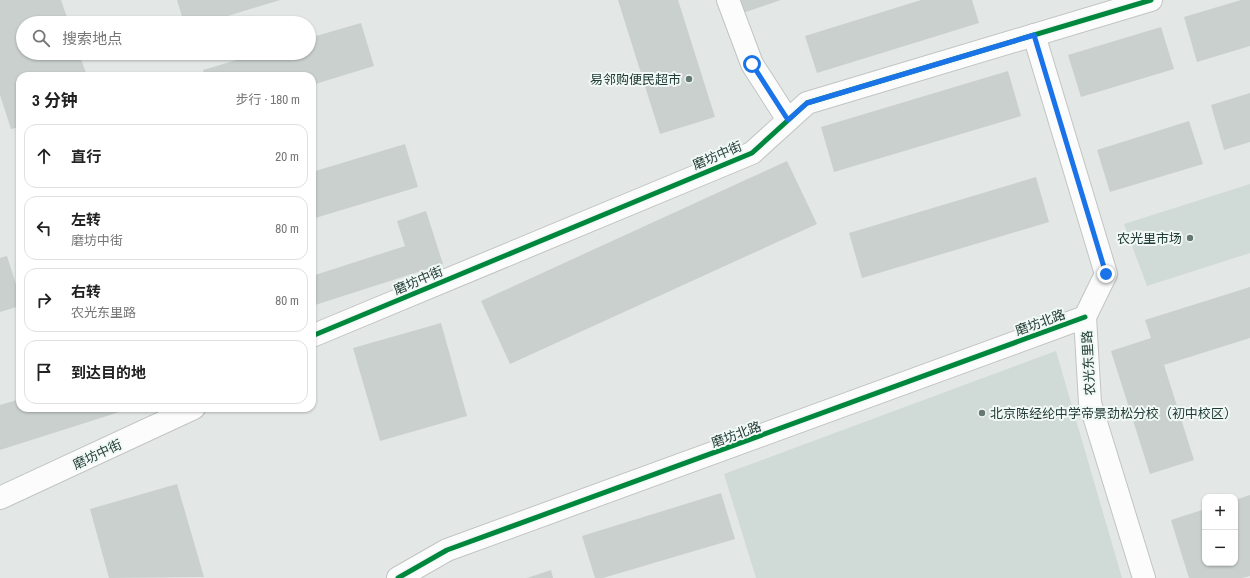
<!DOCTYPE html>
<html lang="zh">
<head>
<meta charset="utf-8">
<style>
	:root { --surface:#fff; --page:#f2f2f2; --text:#222; --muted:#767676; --line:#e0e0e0 }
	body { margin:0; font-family:"Archivo Narrow","Noto Sans SC",sans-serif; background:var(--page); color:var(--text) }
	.controls { position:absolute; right:12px; bottom:12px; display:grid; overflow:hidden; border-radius:8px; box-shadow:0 1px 3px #0004 }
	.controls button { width:36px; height:36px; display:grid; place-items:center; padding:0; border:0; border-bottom:1px solid var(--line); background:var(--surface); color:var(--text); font:20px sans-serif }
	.stop { position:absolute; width:12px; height:12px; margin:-9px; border:3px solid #1a73e8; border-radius:50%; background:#fff }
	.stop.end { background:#1a73e8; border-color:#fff; box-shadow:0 1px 4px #0008 }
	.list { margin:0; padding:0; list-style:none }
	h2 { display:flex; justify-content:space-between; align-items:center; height:52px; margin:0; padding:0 16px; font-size:17px }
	h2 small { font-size:13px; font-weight:400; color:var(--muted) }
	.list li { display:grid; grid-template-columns:26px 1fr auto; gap:12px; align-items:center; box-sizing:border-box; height:64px; margin:0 8px 8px; padding:0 8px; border:1px solid var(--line); border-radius:12px }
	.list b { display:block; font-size:15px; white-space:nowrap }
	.list p { margin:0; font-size:13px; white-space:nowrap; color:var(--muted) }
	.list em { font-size:13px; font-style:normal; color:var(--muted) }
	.icon { flex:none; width:22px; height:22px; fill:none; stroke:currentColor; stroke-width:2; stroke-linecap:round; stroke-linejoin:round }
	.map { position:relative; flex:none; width:1250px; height:578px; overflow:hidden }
	.search { position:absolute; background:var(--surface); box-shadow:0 1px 3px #0004; left:16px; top:16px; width:300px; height:44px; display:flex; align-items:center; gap:10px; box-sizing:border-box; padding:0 14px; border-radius:22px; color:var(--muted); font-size:15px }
	.panel { position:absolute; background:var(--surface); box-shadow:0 1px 3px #0004; left:16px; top:72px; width:300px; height:340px; border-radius:12px }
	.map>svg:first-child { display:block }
</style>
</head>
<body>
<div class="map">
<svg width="1250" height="578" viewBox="0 0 1250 578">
	<rect width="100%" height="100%" fill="#e3e8e6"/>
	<!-- built -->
	<g fill="#d0dad6">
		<polygon points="1250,184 1250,253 1147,286 1124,224"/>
		<polygon points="1056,351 1122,578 756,578 724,474"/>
	</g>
	<!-- building -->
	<g fill="#cad0ce">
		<polygon points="0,0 61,0 69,23 23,23 23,53 79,53 87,76 20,76 20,127 11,129 0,95"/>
		<polygon points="177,0 280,0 205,23 184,23"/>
		<polygon points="618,0 678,0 715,117 660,134"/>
		<polygon points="735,0 781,0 740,14"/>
		<polygon points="921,0 972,0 979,23 817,73 805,36"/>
		<polygon points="1241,0 1250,0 1250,46 1197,62 1184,17"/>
		<polygon points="361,23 374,66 312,85 312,76 205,76 203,70 260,53 309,53 309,38"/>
		<polygon points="1161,27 1174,69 1081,97 1068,55"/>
		<polygon points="1008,71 1021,116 834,172 821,127"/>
		<polygon points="1250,93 1250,142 1224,150 1211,105"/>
		<polygon points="1189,121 1203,164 1110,192 1097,150"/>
		<polygon points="405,144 418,187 312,219 312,172"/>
		<polygon points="787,161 817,224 510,364 481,301"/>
		<polygon points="1036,177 1049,222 862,278 849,233"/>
		<polygon points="426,211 443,264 312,306 312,276 405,246 397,221"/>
		<polygon points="7,256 20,297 20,306 0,312 0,258"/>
		<polygon points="1250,287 1250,338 1164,365 1194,460 1150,474 1111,351 1151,338 1145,320"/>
		<polygon points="441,323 467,416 380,441 353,348"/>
		<polygon points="20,399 20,408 132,408 0,450 0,405"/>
		<polygon points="177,484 204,577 109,578 90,509"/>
		<polygon points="721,493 735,539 603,578 595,578 582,536"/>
		<polygon points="1250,495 1250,576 1242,578 1189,578 1171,520 1205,509 1205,563 1235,563 1235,500"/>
		<polygon points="551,570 553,578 527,578"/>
	</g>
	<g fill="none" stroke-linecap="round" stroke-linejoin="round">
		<defs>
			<g id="street">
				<polyline points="728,0 752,64 788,120"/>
				<polyline points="1034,35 1106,274 1085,317 1090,403 1144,578"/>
				<polyline points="312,336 752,153 807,103 1151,0"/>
				<polyline points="0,498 194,408"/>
				<polyline points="398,578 447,550 1085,317"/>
			</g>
		</defs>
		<!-- street casing -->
		<use href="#street" stroke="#c0c5c3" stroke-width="24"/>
		<!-- street -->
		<use href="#street" stroke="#fbfcfb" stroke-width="22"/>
		<defs>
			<g id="cycleway">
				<polyline points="312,336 752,153 807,103 1151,0"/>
				<polyline points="398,578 447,550 1085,317"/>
			</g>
		</defs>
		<!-- cycleway casing -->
		<use href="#cycleway" stroke="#f1f8f5" stroke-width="8"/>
		<!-- cycleway -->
		<use href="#cycleway" stroke="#00873e" stroke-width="5"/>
	</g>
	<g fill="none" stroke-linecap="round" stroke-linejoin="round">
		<!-- route -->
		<polyline stroke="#1a73e8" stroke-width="5" points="752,64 788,120 807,103 1034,35 1106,274"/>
	</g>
	<!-- markers -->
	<g fill="#657874" stroke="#f1f8f5" stroke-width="1.5">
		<circle cx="689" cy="79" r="4"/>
		<circle cx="1190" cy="238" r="4"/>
		<circle cx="982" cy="413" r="4"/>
	</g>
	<g text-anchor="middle" stroke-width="4" stroke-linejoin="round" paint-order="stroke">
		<!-- poi labels -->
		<g font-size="13" fill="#213c36" stroke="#f1f8f5" text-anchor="end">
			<text x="681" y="84">易邻购便民超市</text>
			<text x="1182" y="243">农光里市场</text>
			<text x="990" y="418" text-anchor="start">北京陈经纶中学帝景劲松分校（初中校区）</text>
		</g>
		<!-- street labels -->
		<g font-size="13" fill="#213c36" stroke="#f1f8f5">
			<text transform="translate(717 155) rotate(-23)" y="5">磨坊中街</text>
			<text transform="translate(418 280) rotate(-23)" y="5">磨坊中街</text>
			<text transform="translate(1040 322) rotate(-20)" y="5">磨坊北路</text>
			<text transform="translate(1088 363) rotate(-93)" y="5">农光东里路</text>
			<text transform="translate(736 434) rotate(-20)" y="5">磨坊北路</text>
			<text transform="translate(97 454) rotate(-25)" y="5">磨坊中街</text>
		</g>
	</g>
</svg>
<div class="controls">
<button>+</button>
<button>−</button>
</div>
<div class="stop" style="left:752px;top:64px"></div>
<div class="stop end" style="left:1106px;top:274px"></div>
<div class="search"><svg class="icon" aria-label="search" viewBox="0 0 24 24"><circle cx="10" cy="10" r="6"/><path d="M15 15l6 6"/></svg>搜索地点</div>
<section class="panel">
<h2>3 分钟<small>步行 · 180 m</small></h2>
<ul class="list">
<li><svg class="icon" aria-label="ahead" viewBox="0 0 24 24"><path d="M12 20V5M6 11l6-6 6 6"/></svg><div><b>直行</b></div><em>20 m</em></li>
<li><svg class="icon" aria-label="left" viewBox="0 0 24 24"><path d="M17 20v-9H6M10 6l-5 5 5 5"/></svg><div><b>左转</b><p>磨坊中街</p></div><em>80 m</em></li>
<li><svg class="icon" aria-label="right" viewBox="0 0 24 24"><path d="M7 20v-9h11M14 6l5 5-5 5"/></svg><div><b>右转</b><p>农光东里路</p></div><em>80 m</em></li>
<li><svg class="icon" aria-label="arrive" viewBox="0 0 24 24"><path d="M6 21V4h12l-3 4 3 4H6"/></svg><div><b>到达目的地</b></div></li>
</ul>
</section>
</div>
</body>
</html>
